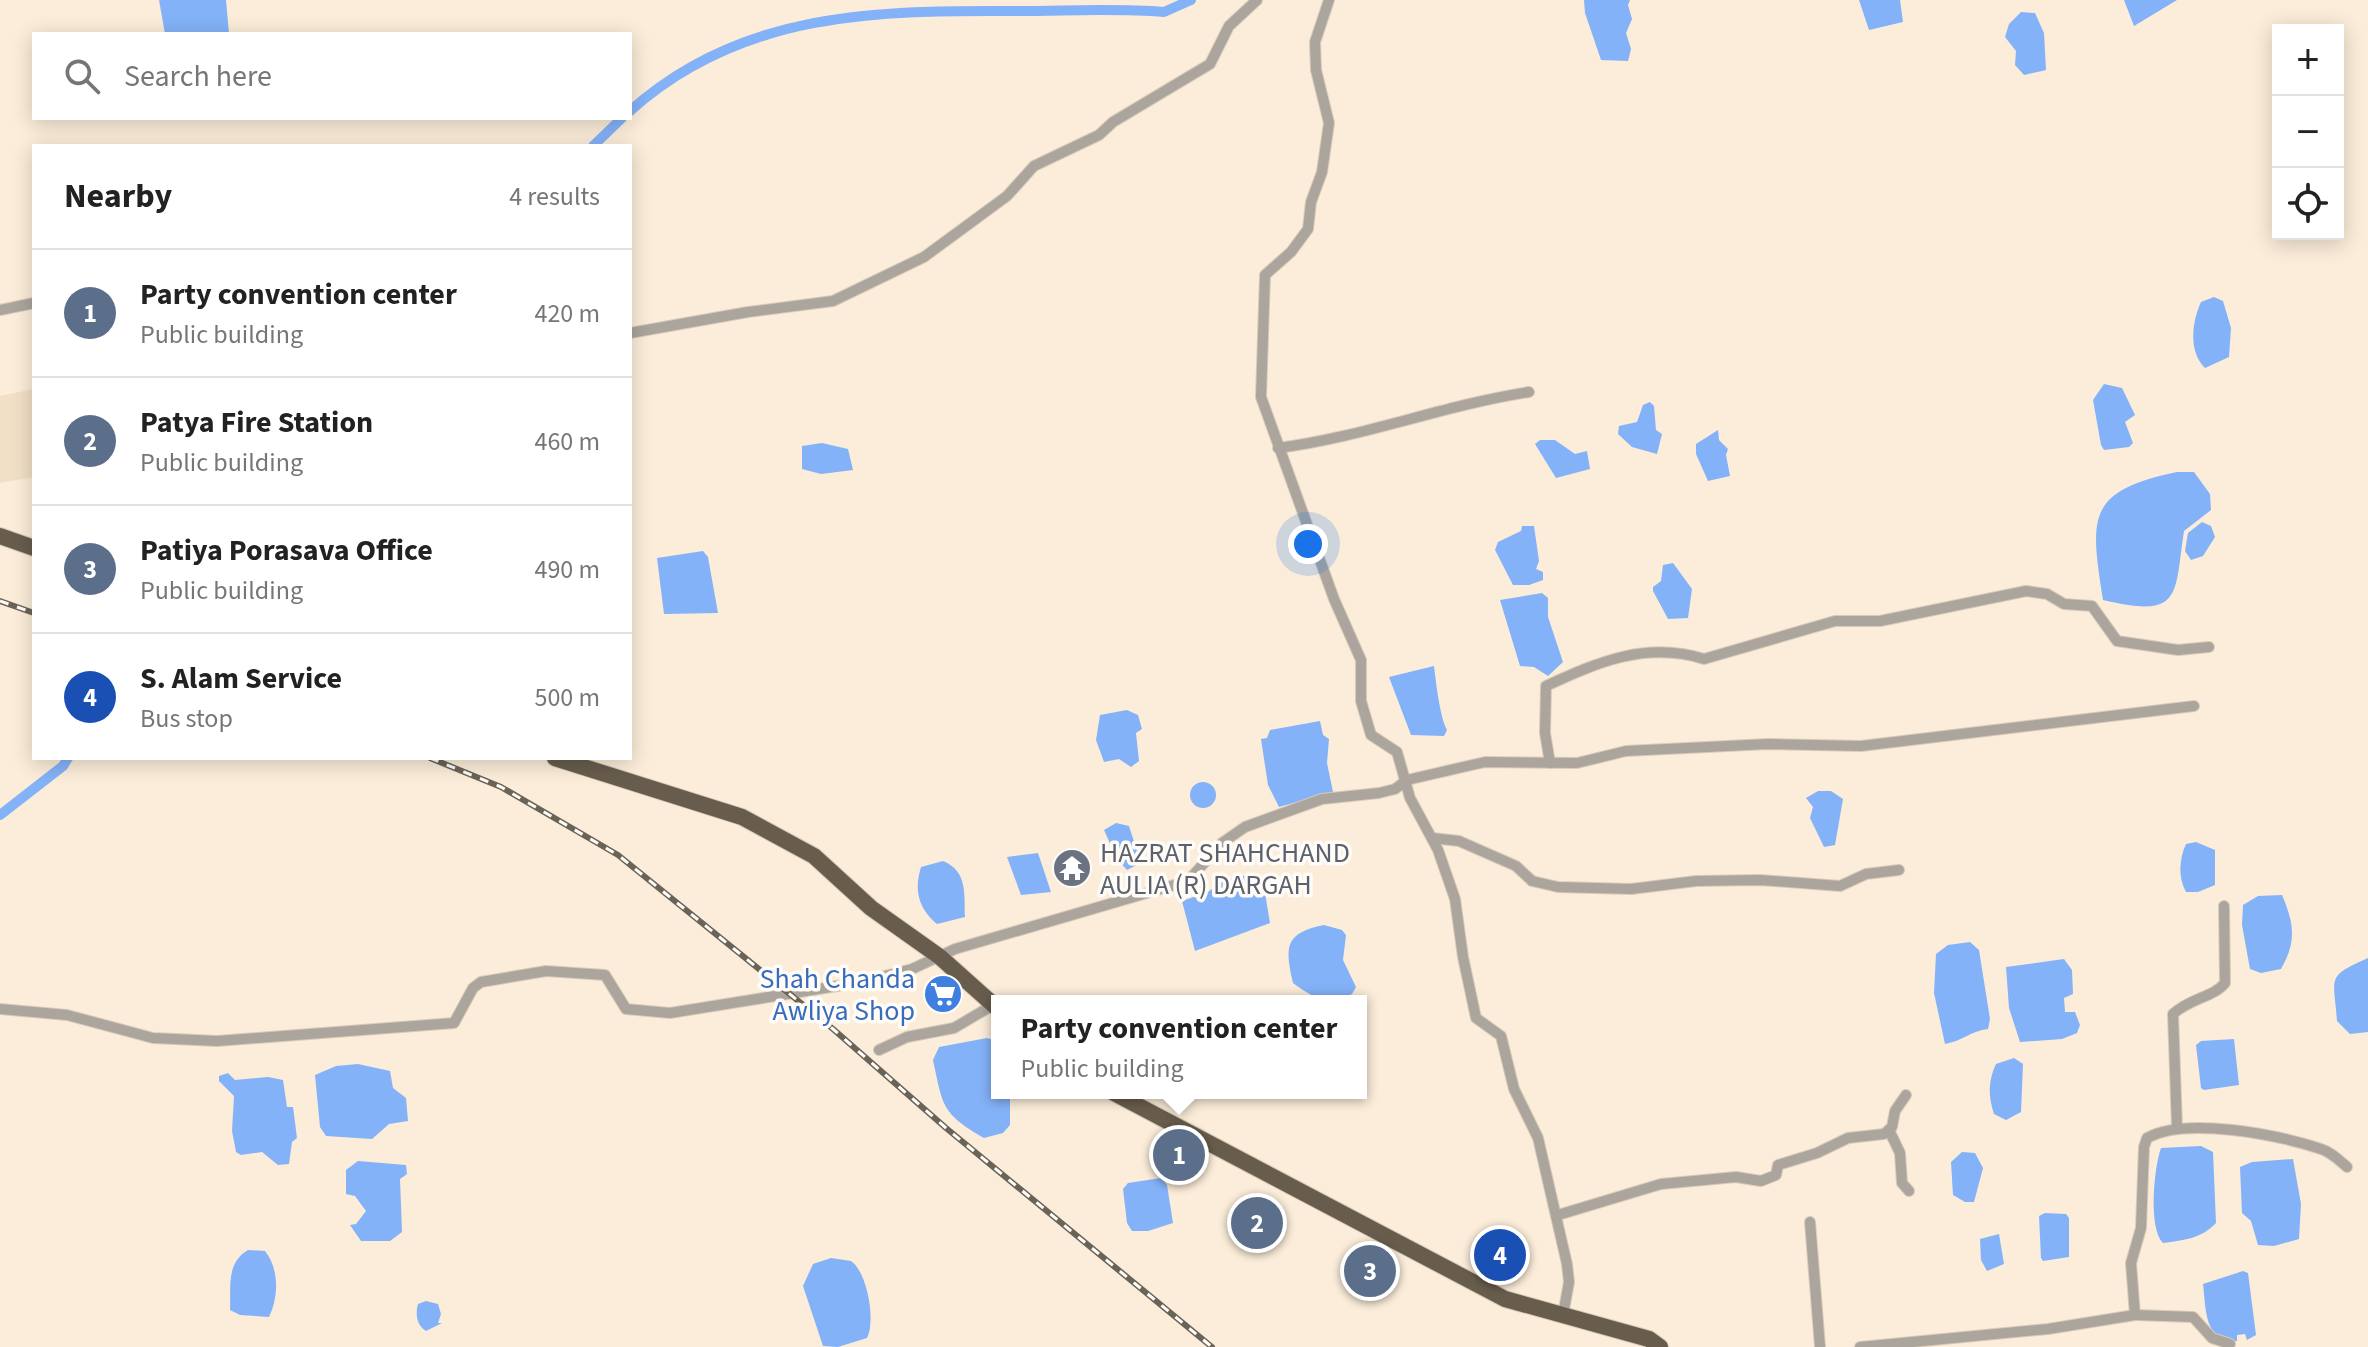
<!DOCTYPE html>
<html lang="en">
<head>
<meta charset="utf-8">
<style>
	:root { --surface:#fff; --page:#f2f2f2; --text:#222; --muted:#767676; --line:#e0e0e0; --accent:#265d78 }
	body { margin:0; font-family:"Source Sans 3",sans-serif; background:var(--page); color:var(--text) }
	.controls { position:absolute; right:24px; top:24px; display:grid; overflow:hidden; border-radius:0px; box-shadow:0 4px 20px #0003 }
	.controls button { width:72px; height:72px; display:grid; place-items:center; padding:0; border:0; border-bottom:2px solid var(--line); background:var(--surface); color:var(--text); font:40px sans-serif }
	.you { position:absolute; left:1308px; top:544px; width:28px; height:28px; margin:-20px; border:6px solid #fff; border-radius:50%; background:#1a73e8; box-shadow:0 0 0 12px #1a73e833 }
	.badge { display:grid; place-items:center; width:52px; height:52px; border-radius:50%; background:var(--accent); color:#fff; font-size:26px; font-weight:700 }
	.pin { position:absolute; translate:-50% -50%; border:4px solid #fff; box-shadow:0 2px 8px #0006 }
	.popup { position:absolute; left:991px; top:995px; width:376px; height:104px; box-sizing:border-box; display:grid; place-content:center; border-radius:0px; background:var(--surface); filter:drop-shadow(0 2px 6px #0005); font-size:26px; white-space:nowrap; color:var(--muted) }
	.popup b { font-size:30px; color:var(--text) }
	.popup::after { content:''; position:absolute; left:50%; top:100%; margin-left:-16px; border:16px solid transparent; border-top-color:var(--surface) }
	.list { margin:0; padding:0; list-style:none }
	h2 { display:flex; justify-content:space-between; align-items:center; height:104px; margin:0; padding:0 32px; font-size:34px }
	h2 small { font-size:26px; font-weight:400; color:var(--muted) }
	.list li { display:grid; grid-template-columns:52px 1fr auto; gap:24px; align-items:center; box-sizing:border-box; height:128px; padding:0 32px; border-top:2px solid var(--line) }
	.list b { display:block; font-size:30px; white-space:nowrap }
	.list p { margin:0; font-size:26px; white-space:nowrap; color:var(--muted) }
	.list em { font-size:26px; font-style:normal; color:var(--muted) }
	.icon { flex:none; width:44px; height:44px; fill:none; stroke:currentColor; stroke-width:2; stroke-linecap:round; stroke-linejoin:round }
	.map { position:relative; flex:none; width:2368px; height:1347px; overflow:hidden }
	.search { position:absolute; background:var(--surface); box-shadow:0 4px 20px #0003; left:32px; top:32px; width:600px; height:88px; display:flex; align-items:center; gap:20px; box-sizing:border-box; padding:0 28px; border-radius:0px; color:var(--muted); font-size:30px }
	.panel { position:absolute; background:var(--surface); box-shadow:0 4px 20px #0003; left:32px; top:144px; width:600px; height:616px; border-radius:0px }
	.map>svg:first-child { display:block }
</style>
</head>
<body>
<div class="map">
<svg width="2368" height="1347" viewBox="0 0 2368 1347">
	<rect width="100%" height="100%" fill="#fbedd9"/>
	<!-- built -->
	<polygon fill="#f2e0c6" points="34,389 34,477 0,483 0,396"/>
	<!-- water -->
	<g fill="#84b2f8">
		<polygon points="159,0 226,0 229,34 165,34"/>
		<polygon points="1584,0 1630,0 1628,5 1632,19 1626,33 1631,49 1628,61 1601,60 1585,13"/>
		<polygon points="1859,0 1900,0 1903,22 1869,30"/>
		<polygon points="2124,0 2177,0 2134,26"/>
		<polygon points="2021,12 2035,13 2044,33 2046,70 2024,75 2015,65 2016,51 2005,37 2009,24"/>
		<path d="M2214,297L2223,301L2231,328L2229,357L2205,368C2188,352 2192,321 2201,302Z"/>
		<polygon points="2104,384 2122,388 2135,415 2125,422 2133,443 2129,447 2104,450 2101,445 2093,400"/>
		<polygon points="1650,402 1654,406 1656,430 1662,434 1657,454 1632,447 1618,434 1619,426 1637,422 1643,405"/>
		<polygon points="1718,430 1719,440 1728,449 1726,455 1730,476 1708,481 1696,454 1696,444"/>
		<polygon points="1540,440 1555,440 1575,454 1587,451 1590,469 1556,478 1535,444"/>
		<polygon points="822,443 848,449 853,470 821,474 802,469 802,446"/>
		<path d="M2177,472H2194L2210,494L2211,510L2184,531C2174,596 2183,619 2103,600C2090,517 2086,491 2177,472Z"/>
		<polygon points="2202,522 2211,526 2215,537 2203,556 2191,560 2185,551 2188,533"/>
		<polygon points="1522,526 1534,526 1539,561 1536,569 1543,572 1543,580 1529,585 1513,585 1495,550 1498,542 1521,531"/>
		<polygon points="703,551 708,557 718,613 664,614 657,558"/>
		<polygon points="1673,563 1692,589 1688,618 1668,619 1653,591 1653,587 1661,581 1663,565"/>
		<polygon points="1542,593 1548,598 1548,617 1563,662 1548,676 1534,667 1520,666 1500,600"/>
		<path d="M1434,666C1436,683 1440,717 1447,730L1444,736L1411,735L1389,677Z"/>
		<polygon points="1127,710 1138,715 1142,729 1136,733 1139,761 1131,767 1119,759 1104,762 1096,740 1100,715"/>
		<polygon points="1320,721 1323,735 1329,739 1327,763 1333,792 1279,807 1268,785 1261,739 1267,738 1270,730"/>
		<circle cx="1203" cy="795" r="13"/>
		<polygon points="1818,791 1831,791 1843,799 1835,845 1824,847 1810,818 1813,807 1806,798"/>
		<polygon points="1116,823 1129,826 1141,863 1127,870 1117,859 1104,830"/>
		<path d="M2196,842L2215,850V885L2198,892H2186C2178,878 2179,859 2186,844Z"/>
		<polygon points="1038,853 1051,892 1021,895 1007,857"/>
		<path d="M943,861C968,871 964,895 965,917L937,924C918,908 914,890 921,867Z"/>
		<polygon points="1256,873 1263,881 1270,923 1195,951 1182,901 1208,892 1222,881"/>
		<path d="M2282,895C2294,923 2297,941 2281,969L2261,973L2250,969L2242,925L2243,905L2258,896Z"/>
		<path d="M1324,925L1342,930L1346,935L1343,960L1356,987L1352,994C1327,1005 1313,998 1293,983C1285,947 1284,933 1324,925Z"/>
		<path d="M1970,942L1979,950L1990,1019L1988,1029C1971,1031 1962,1041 1945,1044L1934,993L1936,954L1948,945Z"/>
		<path d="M2368,958V1032L2350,1034L2337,1021C2334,977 2325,977 2368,958Z"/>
		<polygon points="2064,959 2072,970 2073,994 2064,998 2065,1012 2075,1012 2080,1025 2077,1033 2062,1039 2020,1042 2009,1008 2006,967"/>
		<path d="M987,1038L997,1041V1093H1010V1125L1003,1133L984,1138C941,1113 943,1106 933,1060L939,1047Z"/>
		<polygon points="2234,1039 2239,1085 2204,1090 2201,1088 2196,1045 2201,1041"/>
		<path d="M2014,1058L2023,1064L2021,1112L2006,1120L1994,1114C1988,1096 1988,1081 1996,1064Z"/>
		<polygon points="358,1064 390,1071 393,1088 406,1098 408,1121 389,1124 372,1139 326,1136 320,1127 315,1075 336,1066"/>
		<polygon points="228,1073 235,1080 268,1077 283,1080 287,1107 293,1107 297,1138 292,1142 289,1164 278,1165 262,1152 241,1155 236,1152 232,1131 234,1096 219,1081 219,1076"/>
		<path d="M2201,1146L2213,1152L2216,1223C2201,1239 2184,1240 2163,1243C2148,1228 2154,1167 2161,1148Z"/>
		<polygon points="1962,1152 1975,1153 1983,1168 1974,1202 1965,1202 1953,1195 1951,1162"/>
		<polygon points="2293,1159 2301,1204 2299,1239 2274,1246 2258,1245 2251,1221 2242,1213 2240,1167 2252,1162"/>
		<polygon points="358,1161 406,1165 407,1174 400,1179 402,1232 390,1241 361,1241 350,1225 356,1224 366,1211 355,1196 346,1194 346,1170"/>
		<polygon points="1161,1178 1167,1185 1173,1223 1148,1231 1132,1231 1127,1223 1123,1189 1128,1183"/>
		<polygon points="2045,1213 2066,1214 2069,1218 2069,1257 2043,1261 2041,1258 2039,1216"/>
		<polygon points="1999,1234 2004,1264 1987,1271 1981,1260 1980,1239"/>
		<path d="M248,1250L265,1251C279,1268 279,1297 269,1317L240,1315L230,1310C231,1286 226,1263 248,1250Z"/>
		<path d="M831,1258L851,1261C867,1272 876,1320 867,1338L838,1347L823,1346L803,1286L813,1264Z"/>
		<path d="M2243,1271L2248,1273L2256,1335L2247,1340L2245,1334L2237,1335V1341C2204,1343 2206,1309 2203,1284Z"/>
		<path d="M426,1301L438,1304L441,1314L438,1323H442L426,1331C417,1326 415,1314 418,1304Z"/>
	</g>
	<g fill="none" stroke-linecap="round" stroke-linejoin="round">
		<!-- canal -->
		<g stroke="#84b2f8" stroke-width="10">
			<path d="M630,111C741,11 878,10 1019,11C1067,11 1116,8 1164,12L1191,0"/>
			<polyline points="593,146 622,118"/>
			<polyline points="0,815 63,766 68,758"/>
		</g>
		<defs>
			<g id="minor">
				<polyline points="1329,0 1315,42 1316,70 1329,123 1322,172 1311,202 1308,229 1291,252 1265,275 1261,397 1334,599 1361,660 1361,701 1371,735 1397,752 1410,798 1438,850 1455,899 1463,957 1476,1018 1501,1036 1514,1089 1538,1138 1567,1264 1569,1282 1563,1315"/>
				<polyline points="0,310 34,303"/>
				<polyline points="630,333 748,312 833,301 924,257 1007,196 1034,166 1099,135 1113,122 1210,64 1229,26 1257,0"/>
				<path d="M1278,448C1364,437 1444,405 1529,392"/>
				<path d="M1550,763L1545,733L1546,686C1598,662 1646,641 1704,659L1835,621H1880L2026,591L2047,594L2064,604L2092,606L2117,641L2178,650L2209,647"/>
				<polyline points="1432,838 1459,841 1516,866 1532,881 1558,887 1631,889 1696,881 1760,880 1840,886 1866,874 1899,870"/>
				<polyline points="0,1009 67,1015 153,1038 217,1041 454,1023 473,988 481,982 546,971 605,975 626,1009 670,1013 862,982 912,969 955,949 1188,881 1222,843 1245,827 1322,799 1379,793 1395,789 1407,780 1485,762 1577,763 1626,751 1768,744 1861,746 2194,706"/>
				<polyline points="879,1050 907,1037 954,1028 993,1005"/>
				<path d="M2177,1127L2173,1014C2190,998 2214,997 2225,983L2224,906"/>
				<polyline points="1889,1130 1900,1153 1902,1183 1909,1191"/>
				<polyline points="1558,1215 1661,1184 1736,1177 1761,1181 1776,1175 1778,1165 1817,1153 1848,1138 1884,1134 1892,1127 1895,1111 1906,1095"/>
				<polyline points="1810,1222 1820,1347"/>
				<polyline points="2135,1315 2193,1317 2212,1338 2230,1344"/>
				<path d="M1860,1347L2048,1329L2135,1315L2131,1263L2141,1228L2144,1147L2147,1138C2186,1116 2278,1135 2321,1149C2331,1152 2339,1160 2347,1167"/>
			</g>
			<g id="trunk">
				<polyline points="0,536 34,548"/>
				<polyline points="555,758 742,817 814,856 871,908 940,957 997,1008"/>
				<polyline points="1114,1093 1505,1299 1649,1339 1660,1347"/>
			</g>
		</defs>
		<!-- minor casing -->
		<use href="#minor" stroke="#d7cbb9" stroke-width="12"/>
		<!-- trunk casing -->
		<use href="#trunk" stroke="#d7cbb9" stroke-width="18"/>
		<!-- minor -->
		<use href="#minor" stroke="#aba59d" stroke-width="10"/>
		<!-- trunk -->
		<use href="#trunk" stroke="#685d4d" stroke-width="16"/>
		<defs>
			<g id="rail">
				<polyline points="0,601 34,613"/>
				<polyline points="430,758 501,787 618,855 833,1029 946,1128 1212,1347"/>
			</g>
		</defs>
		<!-- rail casing -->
		<use href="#rail" stroke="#6a6358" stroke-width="6"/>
		<!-- rail -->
		<use href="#rail" stroke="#fffcf8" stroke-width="3" stroke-dasharray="9" stroke-linecap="butt"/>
	</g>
	<!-- icons -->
	<defs>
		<symbol id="temple-disc" viewBox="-11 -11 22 22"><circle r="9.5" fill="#6b7280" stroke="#fffcf8"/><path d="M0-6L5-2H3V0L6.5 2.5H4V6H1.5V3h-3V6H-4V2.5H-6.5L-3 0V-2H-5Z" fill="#fff"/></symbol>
		<symbol id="supermarket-disc" viewBox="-11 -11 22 22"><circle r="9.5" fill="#3f7fe0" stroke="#fffcf8"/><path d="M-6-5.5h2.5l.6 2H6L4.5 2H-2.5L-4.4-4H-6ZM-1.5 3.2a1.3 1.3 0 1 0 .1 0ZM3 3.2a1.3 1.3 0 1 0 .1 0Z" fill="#fff"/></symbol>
	</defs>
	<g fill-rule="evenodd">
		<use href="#temple-disc" x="1050" y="846" width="44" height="44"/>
		<use href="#supermarket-disc" x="921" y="972" width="44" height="44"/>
	</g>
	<g text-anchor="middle" stroke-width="7" stroke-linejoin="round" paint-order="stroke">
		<!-- worship labels -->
		<g font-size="28" fill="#5b616d" stroke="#fffcf8" text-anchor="start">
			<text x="1100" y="862">HAZRAT SHAHCHAND<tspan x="1100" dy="32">AULIA (R) DARGAH</tspan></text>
		</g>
		<!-- shop labels -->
		<g font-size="28" fill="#366cbe" stroke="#fffcf8" text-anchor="end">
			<text x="915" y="988">Shah Chanda<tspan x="915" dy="32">Awliya Shop</tspan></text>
		</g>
	</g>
</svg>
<div class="controls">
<button>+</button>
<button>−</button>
<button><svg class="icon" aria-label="locate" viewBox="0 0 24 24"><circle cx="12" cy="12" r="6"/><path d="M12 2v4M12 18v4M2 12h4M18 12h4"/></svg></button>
</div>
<div class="you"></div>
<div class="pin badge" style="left:1179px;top:1155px;background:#5c6f8a">1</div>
<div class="popup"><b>Party convention center</b>Public building</div>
<div class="pin badge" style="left:1257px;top:1223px;background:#5c6f8a">2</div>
<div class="pin badge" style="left:1370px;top:1271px;background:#5c6f8a">3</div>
<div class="pin badge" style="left:1500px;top:1255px;background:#1a4fb4">4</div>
<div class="search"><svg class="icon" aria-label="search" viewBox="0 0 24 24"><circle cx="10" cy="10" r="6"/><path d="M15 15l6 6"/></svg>Search here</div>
<section class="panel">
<h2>Nearby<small>4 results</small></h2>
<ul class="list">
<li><span class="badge" style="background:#5c6f8a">1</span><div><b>Party convention center</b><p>Public building</p></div><em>420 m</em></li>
<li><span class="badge" style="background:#5c6f8a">2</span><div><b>Patya Fire Station</b><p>Public building</p></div><em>460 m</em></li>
<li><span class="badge" style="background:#5c6f8a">3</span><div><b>Patiya Porasava Office</b><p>Public building</p></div><em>490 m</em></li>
<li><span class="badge" style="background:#1a4fb4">4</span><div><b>S. Alam Service</b><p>Bus stop</p></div><em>500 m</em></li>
</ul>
</section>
</div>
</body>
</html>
